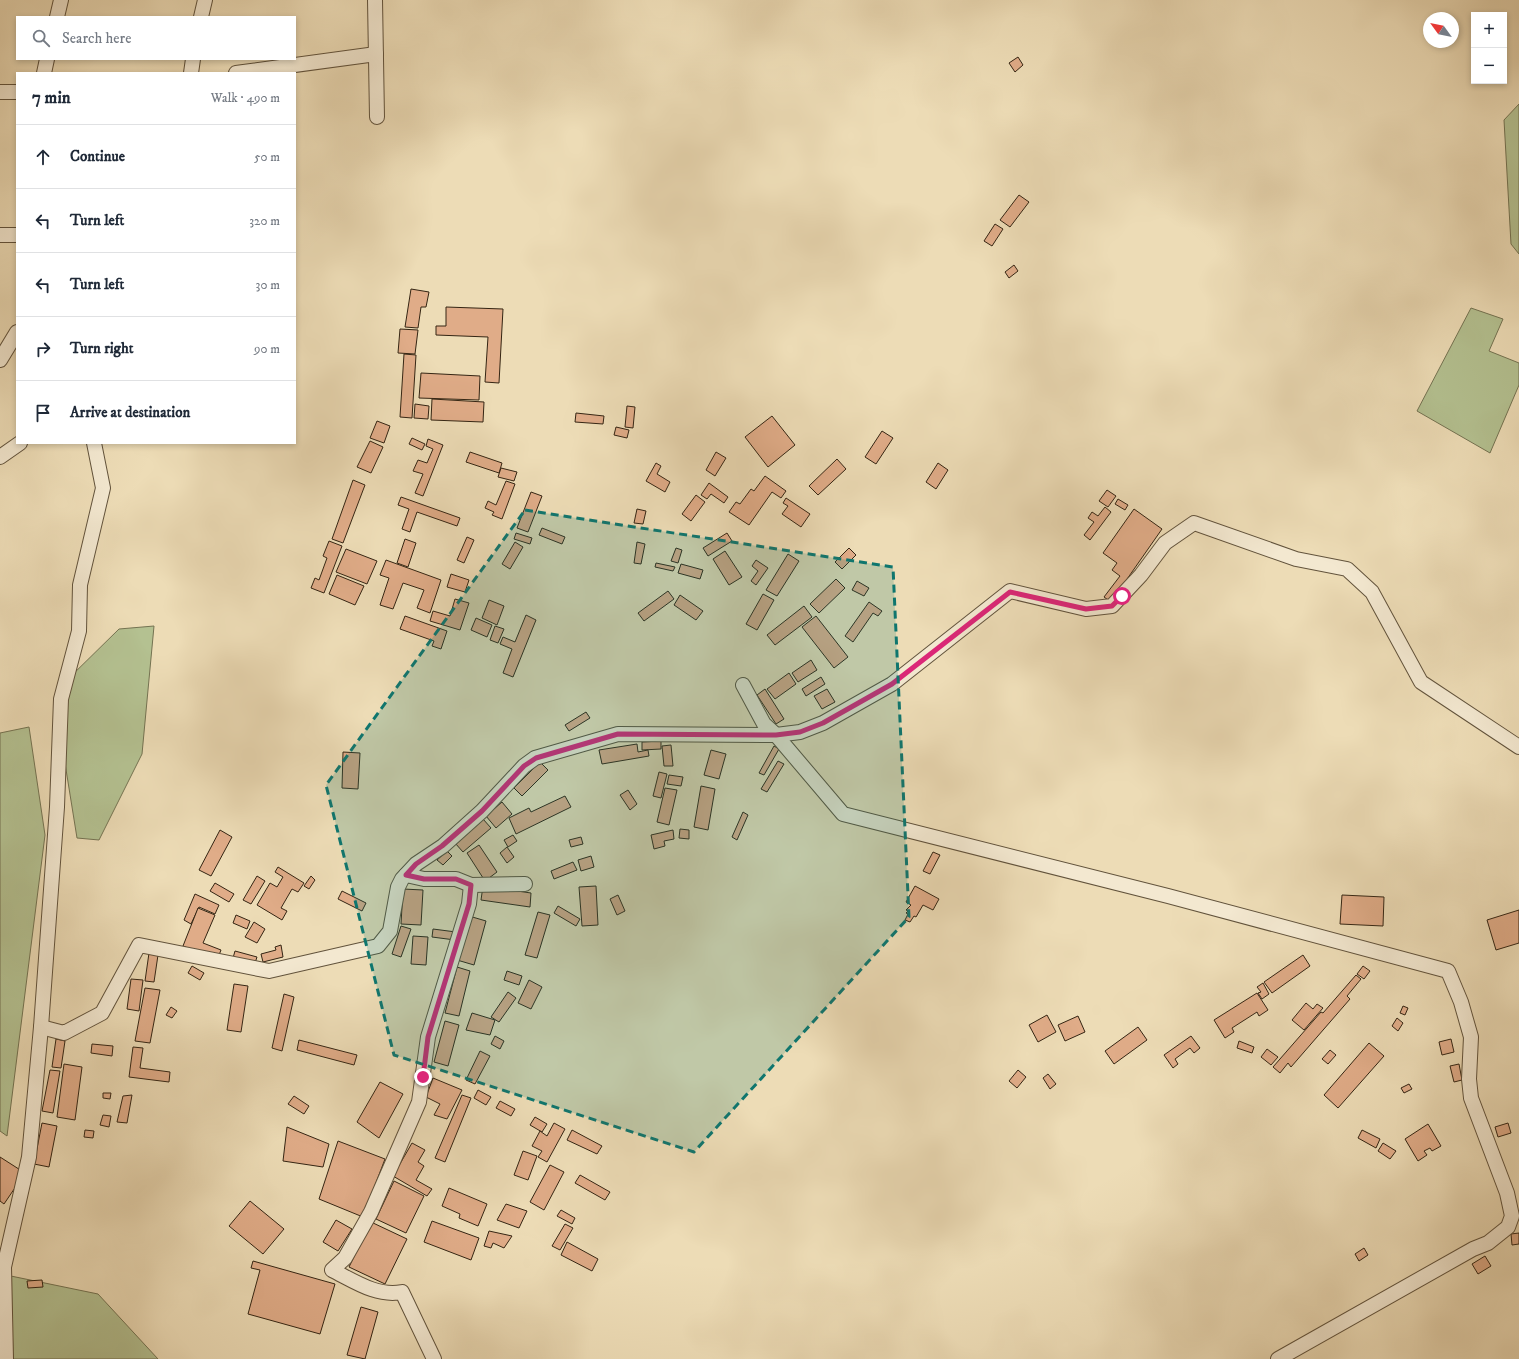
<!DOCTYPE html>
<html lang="en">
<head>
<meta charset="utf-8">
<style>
	:root { --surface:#fff; --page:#f6f6f7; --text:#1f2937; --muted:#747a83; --line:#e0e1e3 }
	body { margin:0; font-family:"IM FELL DW Pica",serif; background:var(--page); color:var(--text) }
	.controls { position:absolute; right:12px; top:12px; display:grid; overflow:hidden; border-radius:0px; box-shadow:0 2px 6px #0003 }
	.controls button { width:36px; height:36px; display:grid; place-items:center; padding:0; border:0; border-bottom:1px solid var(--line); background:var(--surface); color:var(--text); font:20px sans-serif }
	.compass { position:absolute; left:1423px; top:12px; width:36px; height:36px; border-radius:50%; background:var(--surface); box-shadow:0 2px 6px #0003; rotate:303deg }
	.stop { position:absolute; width:12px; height:12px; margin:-9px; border:3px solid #db2777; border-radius:50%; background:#fff }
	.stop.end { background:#db2777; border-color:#fff; box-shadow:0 1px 4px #0008 }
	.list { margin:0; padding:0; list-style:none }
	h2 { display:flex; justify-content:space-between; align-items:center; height:52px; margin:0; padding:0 16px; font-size:17px }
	h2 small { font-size:13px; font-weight:400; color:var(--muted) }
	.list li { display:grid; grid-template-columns:26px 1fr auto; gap:12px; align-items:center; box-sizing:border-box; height:64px; padding:0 16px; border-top:1px solid var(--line) }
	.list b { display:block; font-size:15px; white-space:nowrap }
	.list em { font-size:13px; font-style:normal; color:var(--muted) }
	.icon { flex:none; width:22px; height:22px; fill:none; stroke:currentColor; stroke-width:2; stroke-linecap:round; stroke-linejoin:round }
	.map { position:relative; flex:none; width:1519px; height:1359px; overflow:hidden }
	.search { position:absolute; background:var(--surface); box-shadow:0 2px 6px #0003; left:16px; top:16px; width:280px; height:44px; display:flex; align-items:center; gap:10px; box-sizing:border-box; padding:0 14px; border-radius:0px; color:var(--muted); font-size:15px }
	.panel { position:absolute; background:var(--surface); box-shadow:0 2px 6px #0003; left:16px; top:72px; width:280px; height:372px; border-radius:0px }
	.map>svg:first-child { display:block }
</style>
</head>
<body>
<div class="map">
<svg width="1519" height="1359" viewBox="0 0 1519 1359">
	<rect width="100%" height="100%" fill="#eddcb6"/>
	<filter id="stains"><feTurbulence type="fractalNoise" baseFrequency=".005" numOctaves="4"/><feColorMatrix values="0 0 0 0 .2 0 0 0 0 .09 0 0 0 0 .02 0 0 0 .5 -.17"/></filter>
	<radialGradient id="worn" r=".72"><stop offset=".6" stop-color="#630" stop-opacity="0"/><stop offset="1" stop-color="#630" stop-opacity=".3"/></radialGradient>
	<!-- green -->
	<g fill="#b4c191" stroke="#747352">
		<polygon points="1519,104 1519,254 1511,244 1504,120"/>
		<polygon points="1471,308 1503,319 1489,351 1519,363 1519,385 1490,453 1417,411"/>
		<polygon points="154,626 142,754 99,840 77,838 60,732 64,683 119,629"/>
		<polygon points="29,727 45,835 7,1136 0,1131 0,733"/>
		<polygon points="6,1275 98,1294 158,1359 7,1359"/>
	</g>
	<!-- building -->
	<g fill="#e0ac88" stroke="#342513">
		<polygon points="1018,57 1023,65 1015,72 1009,63"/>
		<polygon points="1019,195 1029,202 1010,227 1000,220"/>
		<polygon points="995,224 1003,229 992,246 984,241"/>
		<polygon points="1014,265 1018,271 1009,278 1005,272"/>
		<polygon points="411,289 429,292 426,307 421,307 418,328 405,327"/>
		<polygon points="446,307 503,309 499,383 485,382 488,337 436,335 436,326 446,326"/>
		<polygon points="400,329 418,330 415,354 398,353"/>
		<polygon points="404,354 416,355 412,418 400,417"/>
		<polygon points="421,373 480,376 479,400 419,398"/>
		<polygon points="432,399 484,402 483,422 431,420"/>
		<polygon points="415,404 429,406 428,419 414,418"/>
		<polygon points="627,406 635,407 633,428 625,427"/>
		<polygon points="576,413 604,416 603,424 575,422"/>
		<polygon points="772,416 795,445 768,467 745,437"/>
		<polygon points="377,421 390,426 384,443 370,438"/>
		<polygon points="616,427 629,430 627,438 614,435"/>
		<polygon points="882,431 893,438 876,464 865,457"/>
		<polygon points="412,438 425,444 422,450 409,444"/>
		<polygon points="428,439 443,445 423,496 415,493 423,474 413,471 418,460 427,463 433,449 426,446"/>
		<polygon points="370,441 383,447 371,473 357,467"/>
		<polygon points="470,452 502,463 499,473 466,462"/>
		<polygon points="716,452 726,458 715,476 706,470"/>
		<polygon points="837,459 846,469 818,495 809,486"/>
		<polygon points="656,463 661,466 657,474 670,482 665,492 646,481"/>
		<polygon points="938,463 948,470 936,489 926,482"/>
		<polygon points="501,468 517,472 514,481 498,477"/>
		<polygon points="765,476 786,491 781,498 772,492 749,525 729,512 736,502 740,504 751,489 754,491"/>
		<polygon points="353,480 365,485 343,543 332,539"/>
		<polygon points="506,481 515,484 502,519 492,515 494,512 485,508 488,501 496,505"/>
		<polygon points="709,483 728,497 724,503 711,494 707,499 701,495"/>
		<polygon points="1107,490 1116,496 1108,507 1099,501"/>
		<polygon points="531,492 542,496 528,532 517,528"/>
		<polygon points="696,495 705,502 691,521 682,514"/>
		<polygon points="401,497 460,518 457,526 417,512 410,532 402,529 409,509 398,505"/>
		<polygon points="786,498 810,514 801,527 782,514 788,506 783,503"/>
		<polygon points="1118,499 1128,505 1125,510 1115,504"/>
		<polygon points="1105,507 1111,512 1090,540 1084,535 1094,522 1088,518 1092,512 1098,516"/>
		<polygon points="637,509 646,511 643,524 634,523"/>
		<polygon points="1134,509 1162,529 1111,602 1104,597 1120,576 1112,570 1117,563 1103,553"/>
		<polygon points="542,528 565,537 562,544 539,535"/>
		<polygon points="516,533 532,538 530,544 514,539"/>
		<polygon points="727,533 732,541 708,556 703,548"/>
		<polygon points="467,537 474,540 464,563 457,560"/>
		<polygon points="405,539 416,543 408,567 397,563"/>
		<polygon points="329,541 342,546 324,593 311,588 315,578 319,580 327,558 323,556"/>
		<polygon points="515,542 523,547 510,569 502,564"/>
		<polygon points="637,542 645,544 641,564 634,563"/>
		<polygon points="676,548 682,550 678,563 671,561"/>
		<polygon points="849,548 856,555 842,569 835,562"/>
		<polygon points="346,549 377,561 367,584 336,572"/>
		<polygon points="725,551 742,577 729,585 713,559"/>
		<polygon points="788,554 799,561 777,596 766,590"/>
		<polygon points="386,560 441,580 430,613 417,608 424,590 403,583 393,609 380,605 389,578 380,575"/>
		<polygon points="756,560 768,568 756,585 751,581 758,571 752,566"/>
		<polygon points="656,563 675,567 673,571 655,567"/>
		<polygon points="681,564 703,570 700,579 678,573"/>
		<polygon points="451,574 469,580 465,592 447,587"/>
		<polygon points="337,575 364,586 355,605 329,594"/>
		<polygon points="836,579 845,588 819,613 810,604"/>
		<polygon points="857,581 869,588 864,596 852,590"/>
		<polygon points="668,591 674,599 644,621 638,613"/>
		<polygon points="763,594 774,600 757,630 746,624"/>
		<polygon points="680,595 703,611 696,620 674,605"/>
		<polygon points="455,599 469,603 460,630 430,621 433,611 450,616"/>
		<polygon points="489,600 504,606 497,625 482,618"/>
		<polygon points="869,602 882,611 878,616 873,613 853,642 845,636"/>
		<polygon points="804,606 812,617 775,645 767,635"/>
		<polygon points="526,615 536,620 513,677 503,673 512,649 500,644 503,637 515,642"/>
		<polygon points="405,616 447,631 441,649 432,646 434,641 400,629"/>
		<polygon points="816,616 848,657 834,668 802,627"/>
		<polygon points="476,618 492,625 487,637 471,630"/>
		<polygon points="495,626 504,629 498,643 490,640"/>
		<polygon points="811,660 817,670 798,682 792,673"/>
		<polygon points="789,673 796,684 775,699 767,689"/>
		<polygon points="821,677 825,684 806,696 802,689"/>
		<polygon points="765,689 784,719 776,724 757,695"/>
		<polygon points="827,689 835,702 822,709 814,696"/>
		<polygon points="586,712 590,718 569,731 565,725"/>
		<polygon points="661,741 661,749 642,750 642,742"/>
		<polygon points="637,744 638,752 648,750 649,756 602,764 599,750"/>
		<polygon points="671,745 673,766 664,766 662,746"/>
		<polygon points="774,746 779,749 764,775 759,773"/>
		<polygon points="711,750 726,754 719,779 704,775"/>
		<polygon points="343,752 360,753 358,789 342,788"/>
		<polygon points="778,761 784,764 767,792 761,789"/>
		<polygon points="540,762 548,770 522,796 514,788"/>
		<polygon points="659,772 667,774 661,798 653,796"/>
		<polygon points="669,775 683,777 681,786 667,784"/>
		<polygon points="701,786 715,789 708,830 694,827"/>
		<polygon points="665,788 677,790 669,825 657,822"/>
		<polygon points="628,790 637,804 630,810 620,795"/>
		<polygon points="565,796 571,807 516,834 509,818 529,808 531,812"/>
		<polygon points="502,802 512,814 496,828 486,816"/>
		<polygon points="743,812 748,815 737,840 732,837"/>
		<polygon points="483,819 491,828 463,852 455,843"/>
		<polygon points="680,829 689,830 689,839 679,838"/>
		<polygon points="220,830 232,837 211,876 199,870"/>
		<polygon points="673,830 674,839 664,841 665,846 654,849 651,835"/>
		<polygon points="513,835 517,841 508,847 504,840"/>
		<polygon points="581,837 583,844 571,847 569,840"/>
		<polygon points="479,845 497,872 485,881 467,853"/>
		<polygon points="507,847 514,857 507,863 500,853"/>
		<polygon points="447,851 452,856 443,865 437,860"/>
		<polygon points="933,852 940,855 930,874 923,871"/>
		<polygon points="591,856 594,867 581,871 578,860"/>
		<polygon points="573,862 577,870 554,879 551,871"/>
		<polygon points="278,867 304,883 298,892 292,889 281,908 287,911 282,920 257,905 270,883 277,887 283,877 275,872"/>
		<polygon points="257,876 265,881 251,904 243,900"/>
		<polygon points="311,876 315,880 309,889 304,886"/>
		<polygon points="215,883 234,894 229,902 210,891"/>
		<polygon points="483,886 531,893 530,907 481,900"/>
		<polygon points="596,886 598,925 582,926 579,887"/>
		<polygon points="915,886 939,899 933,910 923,905 916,917 914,916 910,922 905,920 908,914 906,913 908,911 906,910 911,905 906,902"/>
		<polygon points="403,889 423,890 421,925 401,924"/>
		<polygon points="342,891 366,903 362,911 338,899"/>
		<polygon points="195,894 219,905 215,914 199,907 191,924 184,920"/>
		<polygon points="618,895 625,911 617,915 610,899"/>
		<polygon points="1342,895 1384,897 1383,926 1340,924"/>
		<polygon points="558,906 580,919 576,926 554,913"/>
		<polygon points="198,908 215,915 203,943 221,950 217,960 183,946"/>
		<polygon points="1519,910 1519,943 1496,950 1487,920"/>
		<polygon points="538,912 550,915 537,958 525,955"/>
		<polygon points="236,915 250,921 247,929 233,923"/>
		<polygon points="469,916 486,921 474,965 457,960"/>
		<polygon points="254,922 265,929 257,943 245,937"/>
		<polygon points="401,926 411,929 401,957 392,954"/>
		<polygon points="433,929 456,932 455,940 432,937"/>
		<polygon points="413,936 428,937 426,965 411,964"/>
		<polygon points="281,945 283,957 263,962 261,954 276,950 275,947"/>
		<polygon points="235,951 257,957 255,963 233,958"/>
		<polygon points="149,953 158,955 154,982 145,981"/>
		<polygon points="1303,955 1310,966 1272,993 1264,982"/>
		<polygon points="192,966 204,973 200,980 188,973"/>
		<polygon points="1363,966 1370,971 1364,979 1357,974"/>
		<polygon points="457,967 470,971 459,1016 445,1013"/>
		<polygon points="507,971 522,976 519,985 504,980"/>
		<polygon points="1356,975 1361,979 1347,996 1350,999 1291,1067 1288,1063 1280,1073 1273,1067 1321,1012 1323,1013"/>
		<polygon points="131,979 143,980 139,1011 127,1009"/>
		<polygon points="529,980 542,987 531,1009 518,1003"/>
		<polygon points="1263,983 1269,994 1262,999 1258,993 1261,992 1257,987"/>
		<polygon points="234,984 248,986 241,1032 227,1030"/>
		<polygon points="145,988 160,990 150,1043 135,1041"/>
		<polygon points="508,992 516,998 499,1022 491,1017"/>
		<polygon points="1257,993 1268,1010 1259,1016 1257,1012 1232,1028 1234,1032 1225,1038 1214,1020"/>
		<polygon points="284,994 294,997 282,1051 272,1048"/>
		<polygon points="1306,1003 1313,1009 1317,1004 1323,1008 1304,1030 1292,1020"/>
		<polygon points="1403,1006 1408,1008 1405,1015 1400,1013"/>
		<polygon points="171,1007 177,1011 172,1018 166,1015"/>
		<polygon points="472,1013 495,1020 490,1035 466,1030"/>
		<polygon points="1047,1015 1056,1032 1038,1042 1029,1025"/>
		<polygon points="1078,1016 1085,1032 1065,1041 1058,1025"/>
		<polygon points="1397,1018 1403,1023 1398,1031 1392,1026"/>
		<polygon points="445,1021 459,1025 448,1066 434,1062"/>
		<polygon points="1138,1027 1147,1040 1114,1064 1105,1051"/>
		<polygon points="495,1036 504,1041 500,1049 491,1044"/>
		<polygon points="1191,1036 1200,1048 1194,1053 1190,1048 1175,1059 1178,1064 1173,1068 1164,1055"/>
		<polygon points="56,1039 65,1041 61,1068 52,1067"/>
		<polygon points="1451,1039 1454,1052 1442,1055 1439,1042"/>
		<polygon points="299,1040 357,1055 354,1065 297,1050"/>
		<polygon points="1239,1041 1254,1047 1252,1053 1237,1048"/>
		<polygon points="1369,1043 1384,1056 1338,1108 1324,1095"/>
		<polygon points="92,1044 113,1046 112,1056 91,1053"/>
		<polygon points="133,1047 143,1048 140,1068 170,1072 169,1082 129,1077"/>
		<polygon points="1267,1049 1278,1057 1271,1065 1261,1057"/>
		<polygon points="1330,1050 1336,1055 1328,1064 1322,1059"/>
		<polygon points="480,1051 490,1056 475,1084 466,1080"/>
		<polygon points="64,1064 82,1067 75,1120 57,1117"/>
		<polygon points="1459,1064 1462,1080 1454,1082 1450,1066"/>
		<polygon points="50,1070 60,1071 53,1113 42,1111"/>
		<polygon points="1018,1070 1026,1077 1017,1088 1009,1081"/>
		<polygon points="1048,1074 1056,1084 1050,1089 1043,1078"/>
		<polygon points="433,1078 462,1090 447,1119 434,1115 440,1104 426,1097"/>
		<polygon points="380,1082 403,1094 379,1138 357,1122"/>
		<polygon points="1409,1084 1412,1089 1404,1093 1401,1088"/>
		<polygon points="478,1090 491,1097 486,1105 474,1098"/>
		<polygon points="103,1093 111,1093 110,1099 103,1098"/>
		<polygon points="132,1095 127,1123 117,1122 123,1096"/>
		<polygon points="462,1095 471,1098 445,1162 435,1158"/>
		<polygon points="294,1096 309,1106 304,1114 288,1104"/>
		<polygon points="500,1101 515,1109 511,1116 496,1108"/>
		<polygon points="103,1115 111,1116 109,1127 100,1125"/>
		<polygon points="535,1117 547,1124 542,1132 530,1125"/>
		<polygon points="42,1123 57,1126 49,1167 34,1164"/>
		<polygon points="554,1123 565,1129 547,1162 538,1157 542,1151 532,1146 540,1131 547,1136"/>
		<polygon points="1508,1123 1511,1133 1498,1137 1495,1127"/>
		<polygon points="1428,1124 1441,1146 1432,1151 1430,1148 1424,1151 1427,1155 1418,1161 1405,1139"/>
		<polygon points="287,1127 329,1144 323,1167 283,1161"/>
		<polygon points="85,1130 94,1131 93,1138 84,1137"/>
		<polygon points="572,1130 602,1146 597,1154 567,1140"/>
		<polygon points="1362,1130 1380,1139 1376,1148 1358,1138"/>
		<polygon points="338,1141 385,1159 363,1217 319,1199"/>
		<polygon points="412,1143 425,1150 418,1162 424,1166 416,1180 432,1189 427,1196 393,1176"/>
		<polygon points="1383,1143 1396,1151 1390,1159 1378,1151"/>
		<polygon points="523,1151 537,1156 528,1180 514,1175"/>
		<polygon points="0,1157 25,1173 4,1204 0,1201"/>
		<polygon points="550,1165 564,1172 544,1210 530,1202"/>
		<polygon points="580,1175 610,1192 605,1200 575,1183"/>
		<polygon points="394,1181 424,1196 406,1233 376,1219"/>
		<polygon points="449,1188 487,1204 478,1226 459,1218 460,1214 442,1206"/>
		<polygon points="250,1201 284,1229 263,1254 229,1226"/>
		<polygon points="506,1204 527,1211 519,1228 497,1220"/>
		<polygon points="561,1210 575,1218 572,1224 557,1216"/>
		<polygon points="336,1220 352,1229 338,1251 323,1242"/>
		<polygon points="432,1221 479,1238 471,1260 424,1242"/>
		<polygon points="371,1222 407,1239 385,1284 349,1267"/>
		<polygon points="565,1224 573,1228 560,1250 552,1246"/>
		<polygon points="489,1231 512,1236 504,1248 493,1243 491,1248 484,1246"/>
		<polygon points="1519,1233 1519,1244 1512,1245 1511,1234"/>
		<polygon points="567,1242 598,1259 592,1271 561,1255"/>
		<polygon points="1364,1248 1368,1255 1359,1261 1355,1254"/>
		<polygon points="1485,1256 1491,1266 1478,1274 1472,1264"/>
		<polygon points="253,1261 335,1284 320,1334 248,1314 260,1270 251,1268"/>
		<polygon points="42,1280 43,1287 28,1288 27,1281"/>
		<polygon points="361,1307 378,1312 365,1359 347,1355"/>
	</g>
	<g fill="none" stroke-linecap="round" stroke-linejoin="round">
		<defs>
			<g id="minor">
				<polyline points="375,0 377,117"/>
				<polyline points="57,17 61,0"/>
				<polyline points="201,17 205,0"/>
				<polyline points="44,73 47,59"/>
				<polyline points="191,73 193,59"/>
				<polyline points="236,73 376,54"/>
				<polyline points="0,92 17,92"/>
				<polyline points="0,235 17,235"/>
				<polyline points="0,360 17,332"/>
				<polyline points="0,457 20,443"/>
				<polyline points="743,685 764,724 776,735 843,814 1168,896 1448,971 1461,1002 1471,1037 1469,1079 1471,1098 1507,1193 1512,1216 1508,1227 1488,1243 1473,1249 1278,1359"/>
				<polyline points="406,875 424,879 456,879 471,885 525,884"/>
				<polyline points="41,1027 64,1033 102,1013 139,945 269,971 378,946 390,931 398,887 402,879 416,864 443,846 482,811 524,766 535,758 618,734 776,735 800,732 823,723 892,684 1010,591 1086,609 1112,606 1141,575 1165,543 1194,523 1296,559 1347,569 1372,592 1421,682 1519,747"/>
				<polyline points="6,1359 4,1267 29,1157 41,1027 57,807 61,699 79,631 80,585 103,488 94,443"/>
				<path d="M434,1359L402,1292C377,1297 354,1281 332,1270L345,1258L371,1212L419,1102L428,1037L469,904L471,885"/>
			</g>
		</defs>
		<!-- minor casing -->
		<use href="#minor" stroke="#62533c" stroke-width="16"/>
		<!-- minor -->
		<use href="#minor" stroke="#f3e8d0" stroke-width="14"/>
	</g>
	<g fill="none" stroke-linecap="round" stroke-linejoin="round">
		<!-- route -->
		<polyline stroke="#db2777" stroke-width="5" points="423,1077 428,1037 469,904 471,885 456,879 424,879 406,875 416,864 442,846 482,811 524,766 536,758 618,734 776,735 800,732 823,723 892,684 1010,592 1086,609 1112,606 1122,596"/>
	</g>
	<!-- marked area -->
	<path fill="#0f766e" fill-opacity="0.2" stroke="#0f766e" stroke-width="3" stroke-dasharray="8 5" stroke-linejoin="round" d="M525,510L893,567L909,917L694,1152L394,1055L326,785Z"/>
	<rect width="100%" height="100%" filter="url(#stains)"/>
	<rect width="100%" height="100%" fill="url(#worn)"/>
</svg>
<div class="controls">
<button>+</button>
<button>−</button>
</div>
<svg class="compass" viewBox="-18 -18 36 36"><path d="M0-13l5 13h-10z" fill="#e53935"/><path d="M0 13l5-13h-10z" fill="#747a83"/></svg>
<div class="stop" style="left:1122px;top:596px"></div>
<div class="stop end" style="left:423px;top:1077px"></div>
<div class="search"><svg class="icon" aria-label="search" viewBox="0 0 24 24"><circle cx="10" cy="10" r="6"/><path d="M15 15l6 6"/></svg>Search here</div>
<section class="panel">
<h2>7 min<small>Walk · 490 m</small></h2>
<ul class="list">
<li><svg class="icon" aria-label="ahead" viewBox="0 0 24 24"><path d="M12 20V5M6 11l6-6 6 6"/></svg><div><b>Continue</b></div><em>50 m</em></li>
<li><svg class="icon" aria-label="left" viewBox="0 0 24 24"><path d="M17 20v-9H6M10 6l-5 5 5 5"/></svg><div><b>Turn left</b></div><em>320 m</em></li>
<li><svg class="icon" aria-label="left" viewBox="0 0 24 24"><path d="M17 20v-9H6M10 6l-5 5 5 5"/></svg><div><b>Turn left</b></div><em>30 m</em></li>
<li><svg class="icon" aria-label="right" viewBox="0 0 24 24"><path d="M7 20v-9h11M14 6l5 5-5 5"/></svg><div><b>Turn right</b></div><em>90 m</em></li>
<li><svg class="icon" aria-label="arrive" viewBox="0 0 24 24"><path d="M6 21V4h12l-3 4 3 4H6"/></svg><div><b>Arrive at destination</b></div></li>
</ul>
</section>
</div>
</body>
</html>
